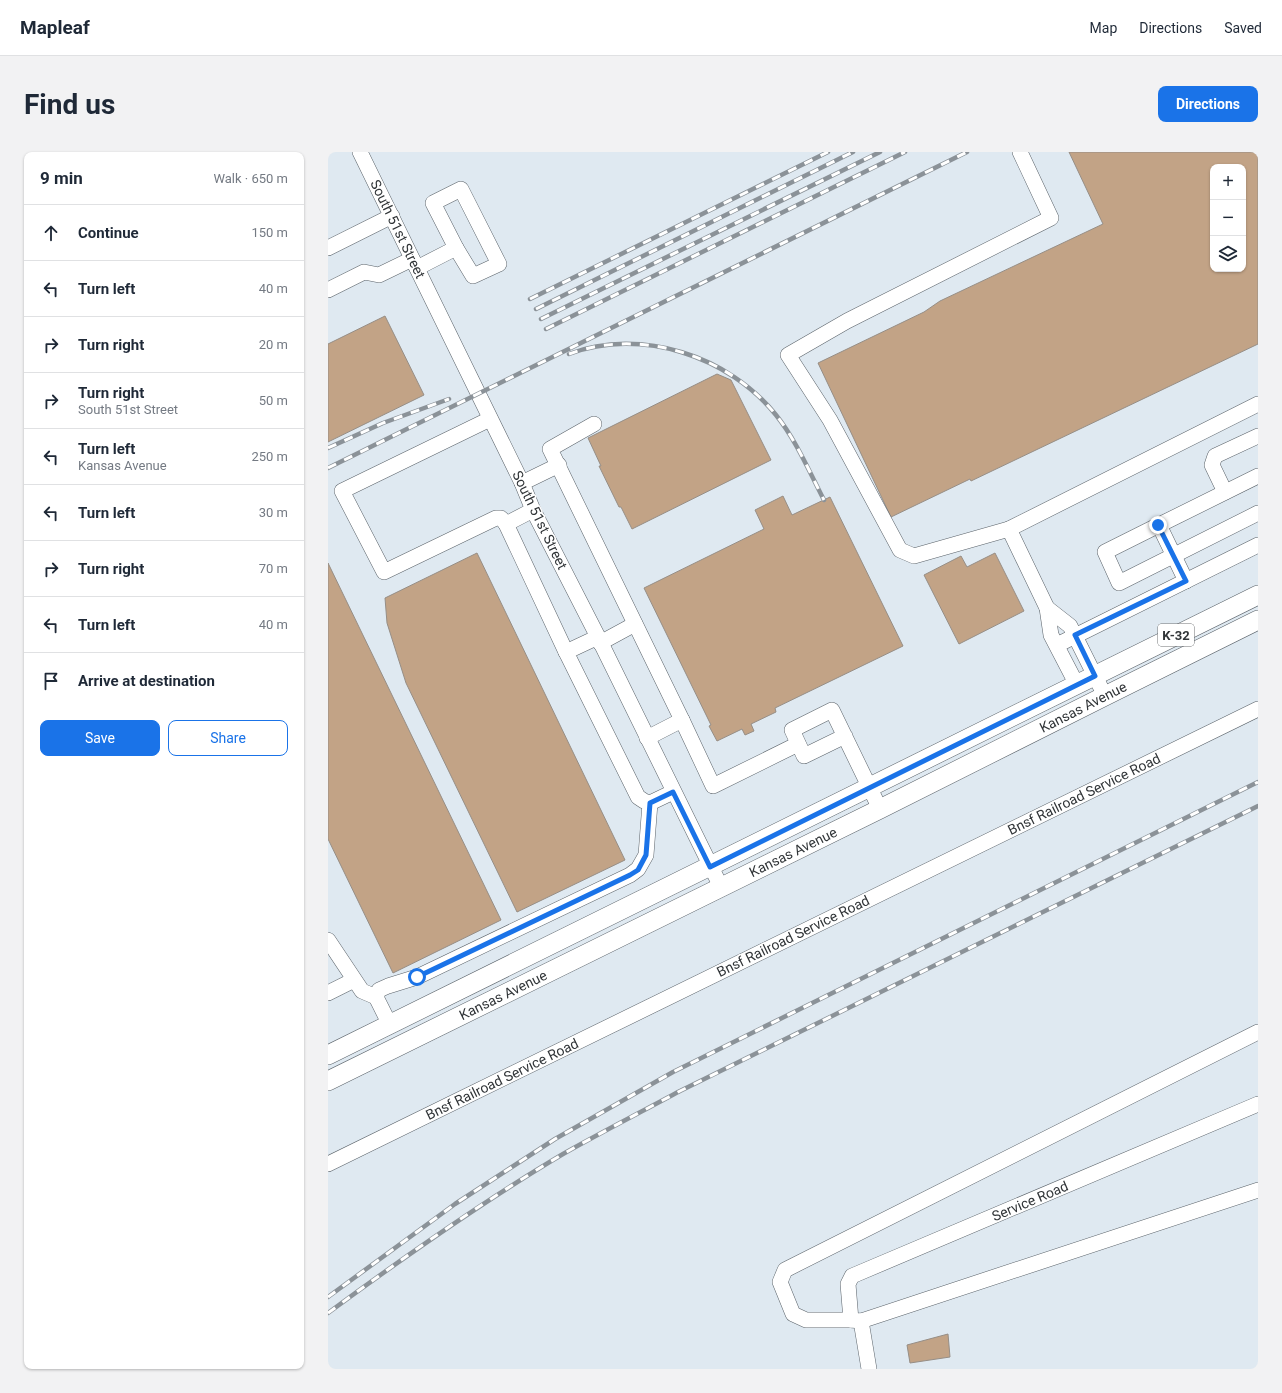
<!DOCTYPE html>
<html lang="en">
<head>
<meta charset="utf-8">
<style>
	:root { --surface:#fff; --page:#f2f2f3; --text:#1f2937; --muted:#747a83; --line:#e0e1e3; --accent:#1a73e8 }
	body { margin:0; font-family:Roboto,sans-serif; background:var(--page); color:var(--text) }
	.controls { position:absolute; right:12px; top:12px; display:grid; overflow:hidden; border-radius:8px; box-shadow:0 1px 3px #0004 }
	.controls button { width:36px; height:36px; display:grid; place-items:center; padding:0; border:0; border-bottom:1px solid var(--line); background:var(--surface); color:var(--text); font:20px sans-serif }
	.stop { position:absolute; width:12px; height:12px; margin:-9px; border:3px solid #1a73e8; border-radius:50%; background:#fff }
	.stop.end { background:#1a73e8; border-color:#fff; box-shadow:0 1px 4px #0008 }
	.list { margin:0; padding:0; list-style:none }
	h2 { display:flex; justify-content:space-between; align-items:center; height:52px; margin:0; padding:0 16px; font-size:17px }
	h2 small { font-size:13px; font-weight:400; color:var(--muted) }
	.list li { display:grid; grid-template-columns:26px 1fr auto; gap:12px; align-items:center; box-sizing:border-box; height:56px; padding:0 16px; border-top:1px solid var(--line) }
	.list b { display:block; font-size:15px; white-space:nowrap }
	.list p { margin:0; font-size:13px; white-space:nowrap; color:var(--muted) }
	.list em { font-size:13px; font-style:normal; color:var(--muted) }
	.actions { display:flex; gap:8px; padding:12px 16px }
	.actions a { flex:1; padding:9px 0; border:1px solid var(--accent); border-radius:8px; text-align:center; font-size:14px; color:var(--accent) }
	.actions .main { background:var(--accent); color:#fff }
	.icon { flex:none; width:22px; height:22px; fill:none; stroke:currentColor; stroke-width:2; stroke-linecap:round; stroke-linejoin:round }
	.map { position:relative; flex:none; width:930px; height:1217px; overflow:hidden; border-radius:8px }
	header { display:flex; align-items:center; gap:24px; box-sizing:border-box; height:56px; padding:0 20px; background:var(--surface); border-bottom:1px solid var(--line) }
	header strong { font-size:19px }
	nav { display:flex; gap:22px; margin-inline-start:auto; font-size:14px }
	.intro { display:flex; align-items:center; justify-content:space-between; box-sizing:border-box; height:96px; padding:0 24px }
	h1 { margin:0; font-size:28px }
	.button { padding:10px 18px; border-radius:8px; background:var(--accent); color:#fff; font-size:14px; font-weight:700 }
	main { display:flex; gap:24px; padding:0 24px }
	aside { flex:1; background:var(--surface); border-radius:8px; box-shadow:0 1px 3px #0004 }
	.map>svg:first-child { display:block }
</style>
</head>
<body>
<header>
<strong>Mapleaf</strong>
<nav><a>Map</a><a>Directions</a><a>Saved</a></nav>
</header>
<div class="intro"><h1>Find us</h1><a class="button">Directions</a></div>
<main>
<aside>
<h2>9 min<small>Walk · 650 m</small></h2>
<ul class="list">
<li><svg class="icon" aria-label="ahead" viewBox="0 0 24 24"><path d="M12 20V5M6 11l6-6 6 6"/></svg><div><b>Continue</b></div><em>150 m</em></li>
<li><svg class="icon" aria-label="left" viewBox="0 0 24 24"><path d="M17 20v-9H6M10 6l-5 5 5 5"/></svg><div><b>Turn left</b></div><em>40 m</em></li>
<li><svg class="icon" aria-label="right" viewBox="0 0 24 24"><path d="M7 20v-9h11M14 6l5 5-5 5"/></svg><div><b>Turn right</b></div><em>20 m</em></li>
<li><svg class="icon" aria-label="right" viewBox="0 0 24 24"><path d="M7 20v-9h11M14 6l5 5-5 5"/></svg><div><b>Turn right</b><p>South 51st Street</p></div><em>50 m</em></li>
<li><svg class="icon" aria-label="left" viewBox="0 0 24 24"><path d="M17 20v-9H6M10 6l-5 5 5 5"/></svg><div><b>Turn left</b><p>Kansas Avenue</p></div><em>250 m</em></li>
<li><svg class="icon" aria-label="left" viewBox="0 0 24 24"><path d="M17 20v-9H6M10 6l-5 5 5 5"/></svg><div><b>Turn left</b></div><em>30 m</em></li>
<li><svg class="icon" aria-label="right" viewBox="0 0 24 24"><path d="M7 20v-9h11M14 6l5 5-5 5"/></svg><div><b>Turn right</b></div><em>70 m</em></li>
<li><svg class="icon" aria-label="left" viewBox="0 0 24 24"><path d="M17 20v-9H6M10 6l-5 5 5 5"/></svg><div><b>Turn left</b></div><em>40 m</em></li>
<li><svg class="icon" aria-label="arrive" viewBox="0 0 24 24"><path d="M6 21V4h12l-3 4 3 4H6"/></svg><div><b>Arrive at destination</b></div></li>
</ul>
<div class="actions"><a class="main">Save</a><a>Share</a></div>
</aside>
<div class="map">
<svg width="930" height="1217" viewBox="0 0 930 1217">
	<rect width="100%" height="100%" fill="#dfe9f1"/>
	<!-- building -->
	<g fill="#c2a386" stroke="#968e86" fill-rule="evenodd">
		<path d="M741,0H930V192L643,329L642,327L563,365L490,211L596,160L612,149L775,72ZM885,15H915V117H885Z"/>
		<polygon points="57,164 96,243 0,290 0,192"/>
		<polygon points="389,222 403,228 443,308 304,377 293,355 291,355 271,314 273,314 260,286"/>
		<polygon points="455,344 464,363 502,345 575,494 447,556 448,560 423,572 426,579 417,583 414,577 389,589 381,574 383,573 316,436 436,377 427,358"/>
		<polygon points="149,401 297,708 189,760 78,531 59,471 57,446"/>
		<polygon points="667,401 696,459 631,492 596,423 633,404 639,415"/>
		<polygon points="0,411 173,768 65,821 0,687"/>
		<polygon points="620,1182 622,1205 582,1211 579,1193"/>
	</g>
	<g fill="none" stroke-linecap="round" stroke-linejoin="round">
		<defs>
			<g id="minor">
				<polyline points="32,0 194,331 205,358 270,485 393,735"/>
				<polyline points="692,0 723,66 519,169 460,203 502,268 572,398 586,404 681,377 719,456 723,483 749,533"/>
				<polygon points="133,37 171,112 145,124 128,96 105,51"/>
				<polyline points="0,96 64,64"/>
				<polyline points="89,116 128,96"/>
				<polyline points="0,138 36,120 51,123 84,107"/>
				<polyline points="162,267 14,339 56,420 168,366 173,366 178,372 205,358"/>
				<polyline points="266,272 222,297 354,568"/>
				<polyline points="194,331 231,313"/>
				<polyline points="897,340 884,313 887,304 930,284"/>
				<polyline points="178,372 238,500"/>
				<polyline points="831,373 777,400 791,431 930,361"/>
				<polyline points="681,377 930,252"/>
				<polyline points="858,429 831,373 930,324"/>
				<polyline points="719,456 742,474 777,544"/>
				<polyline points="270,485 238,500 310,645 316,649 322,651 345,640"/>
				<polyline points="272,491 307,472"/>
				<polyline points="729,493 930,393"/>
				<polyline points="517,584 476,604 464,578 504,558 552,657"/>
				<polyline points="319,586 354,568 385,634 470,592"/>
				<polyline points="0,788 34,839 48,845 62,873"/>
				<polyline points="0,841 26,828"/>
				<polyline points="48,845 51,838 60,834 89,825 302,723 310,717 318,703 322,651"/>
				<polyline points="930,952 524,1124 520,1132 523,1168 533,1169 930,1038"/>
				<polyline points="0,1012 930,557"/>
				<polyline points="523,1168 478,1168 465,1162 452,1130 457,1118 930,880"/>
				<polyline points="533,1169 541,1217"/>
			</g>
			<g id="major">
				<polyline points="0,903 930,443"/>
				<polyline points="0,929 552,657 777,544 930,468"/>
			</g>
		</defs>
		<!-- minor casing -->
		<use href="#minor" stroke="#5b636a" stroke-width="16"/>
		<!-- major casing -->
		<use href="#major" stroke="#5b636a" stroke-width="20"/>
		<!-- minor -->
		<use href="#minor" stroke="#fff" stroke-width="15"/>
		<!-- major -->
		<use href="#major" stroke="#fff" stroke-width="19"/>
		<defs>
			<g id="rail">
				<polyline points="202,147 500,0"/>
				<polyline points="208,157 525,0"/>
				<polyline points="213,167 552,0"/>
				<polyline points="218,177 577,0"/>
				<path d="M241,202C313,175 401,204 448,263C468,288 481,319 496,348"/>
				<polyline points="0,296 55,271 121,247"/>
				<polyline points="0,316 639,0"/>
				<polyline points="0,1145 127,1052 227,987 345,920 930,630"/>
				<path d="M0,1161C76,1105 154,1050 235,1002C274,980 313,960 352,939L930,654"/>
			</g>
		</defs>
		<!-- rail casing -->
		<use href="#rail" stroke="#8b9298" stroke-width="4.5"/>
		<!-- rail -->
		<use href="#rail" stroke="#fff" stroke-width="3" stroke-dasharray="9" stroke-linecap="butt"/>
	</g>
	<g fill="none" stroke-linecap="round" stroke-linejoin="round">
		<!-- route -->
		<polyline stroke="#1a73e8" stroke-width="5" points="89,825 302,723 310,718 318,703 322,651 345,640 382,715 767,524 747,483 858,429 830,373"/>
	</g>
	<g text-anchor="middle" stroke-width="3" stroke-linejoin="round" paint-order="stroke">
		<!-- shield labels -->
		<rect fill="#fff" stroke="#6e7173" stroke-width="1" x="830" y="472" width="36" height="22" rx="3"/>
		<g font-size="13" font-weight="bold" fill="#303437">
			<text x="848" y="488">K-32</text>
		</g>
		<!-- street labels -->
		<g font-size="14" fill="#303437" stroke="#fff">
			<text transform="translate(70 77) rotate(64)" y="5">South 51st Street</text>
			<text transform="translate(212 368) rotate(64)" y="5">South 51st Street</text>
			<text transform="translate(755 555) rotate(-27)" y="5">Kansas Avenue</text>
			<text transform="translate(756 642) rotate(-26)" y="5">Bnsf Railroad Service Road</text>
			<text transform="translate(465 700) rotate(-26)" y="5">Kansas Avenue</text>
			<text transform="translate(465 784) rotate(-26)" y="5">Bnsf Railroad Service Road</text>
			<text transform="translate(175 843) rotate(-26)" y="5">Kansas Avenue</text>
			<text transform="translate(174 927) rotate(-26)" y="5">Bnsf Railroad Service Road</text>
			<text transform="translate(702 1049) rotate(-23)" y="5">Service Road</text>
		</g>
	</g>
</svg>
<div class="controls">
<button>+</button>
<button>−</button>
<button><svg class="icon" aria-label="layers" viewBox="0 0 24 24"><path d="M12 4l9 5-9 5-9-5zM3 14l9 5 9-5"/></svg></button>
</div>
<div class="stop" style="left:89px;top:825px"></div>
<div class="stop end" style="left:830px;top:373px"></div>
</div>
</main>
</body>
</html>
